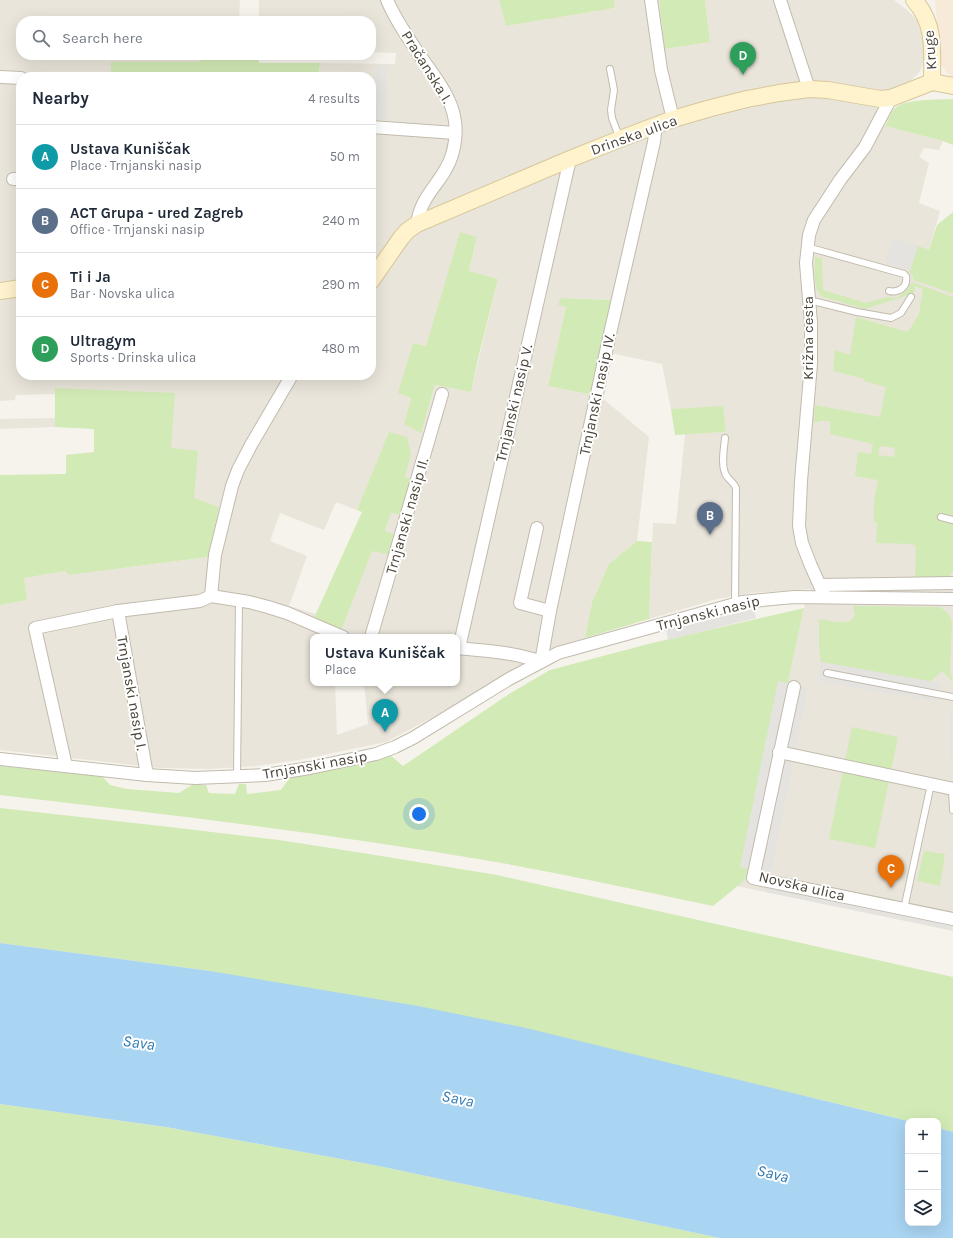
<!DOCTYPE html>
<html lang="en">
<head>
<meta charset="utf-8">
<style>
	:root { --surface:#fff; --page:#f6f6f7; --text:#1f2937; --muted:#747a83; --line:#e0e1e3; --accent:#fc3f1d }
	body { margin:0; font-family:Karla,sans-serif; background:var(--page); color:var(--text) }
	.controls { position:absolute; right:12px; bottom:12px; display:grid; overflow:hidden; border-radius:8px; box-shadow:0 4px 16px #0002 }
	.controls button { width:36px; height:36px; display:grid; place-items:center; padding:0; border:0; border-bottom:1px solid var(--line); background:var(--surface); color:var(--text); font:20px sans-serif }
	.you { position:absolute; left:419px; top:814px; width:14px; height:14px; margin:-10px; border:3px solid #fff; border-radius:50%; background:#1a73e8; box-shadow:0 0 0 6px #1a73e833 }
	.badge { display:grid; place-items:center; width:26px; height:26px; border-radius:50%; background:var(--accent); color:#fff; font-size:13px; font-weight:700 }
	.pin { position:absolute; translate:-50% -33px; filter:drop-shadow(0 1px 2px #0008) }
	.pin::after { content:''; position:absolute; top:21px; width:14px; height:12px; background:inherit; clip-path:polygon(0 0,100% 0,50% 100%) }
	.popup { position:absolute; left:310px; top:634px; width:150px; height:52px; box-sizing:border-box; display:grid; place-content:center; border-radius:8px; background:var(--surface); filter:drop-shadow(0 1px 3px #0005); font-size:13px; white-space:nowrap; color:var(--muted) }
	.popup b { font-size:15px; color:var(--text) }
	.popup::after { content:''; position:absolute; left:50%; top:100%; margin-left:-8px; border:8px solid transparent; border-top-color:var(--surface) }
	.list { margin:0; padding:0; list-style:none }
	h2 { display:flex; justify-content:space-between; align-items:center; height:52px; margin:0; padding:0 16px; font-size:17px }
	h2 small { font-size:13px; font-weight:400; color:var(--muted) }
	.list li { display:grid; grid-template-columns:26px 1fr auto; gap:12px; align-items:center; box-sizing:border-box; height:64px; padding:0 16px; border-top:1px solid var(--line) }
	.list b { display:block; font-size:15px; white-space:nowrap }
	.list p { margin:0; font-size:13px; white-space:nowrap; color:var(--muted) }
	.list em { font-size:13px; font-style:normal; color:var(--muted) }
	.icon { flex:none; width:22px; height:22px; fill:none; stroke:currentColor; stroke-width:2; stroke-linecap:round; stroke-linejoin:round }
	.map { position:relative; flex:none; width:953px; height:1238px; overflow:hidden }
	.search { position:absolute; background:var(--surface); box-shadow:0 4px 16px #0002; left:16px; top:16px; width:360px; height:44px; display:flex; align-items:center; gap:10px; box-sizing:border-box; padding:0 14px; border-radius:16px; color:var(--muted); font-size:15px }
	.panel { position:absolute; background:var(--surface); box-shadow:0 4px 16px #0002; left:16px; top:72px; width:360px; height:308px; border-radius:16px }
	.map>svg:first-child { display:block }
</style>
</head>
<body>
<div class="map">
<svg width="953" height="1238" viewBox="0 0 953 1238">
	<rect width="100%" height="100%" fill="#f6f3ec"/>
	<!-- residential -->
	<g fill="#eae5da" fill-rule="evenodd">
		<path d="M0,0H240L239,21H21V55H201L200,62H111V77H21V375H371V77H320V63L395,64L396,53L371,52V21H259V0H499L506,26L615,8L614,0H659L666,49L710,42L705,0H894L907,10L918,21L922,29L925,50L922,67L918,74L904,86L884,92L873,123L943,141L939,150L924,148L919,157L929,163L919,203L940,211L929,250L953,254V931L737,886L745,879L804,608L810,589L751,593L717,599L649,619L653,523L676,524L685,434L726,432L722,407L671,409L662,364L611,353L622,302L611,300L561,298L566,307L548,386L601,397L649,437L637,541L609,564L592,602L585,638L551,648L435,716L386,742L299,760L256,766L210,769L160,768L0,750V605L27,600L23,578L67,571L68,575L208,557L194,498L171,448L55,389V394L16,395L15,400L0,401ZM460,233L477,238L469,272L498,279L471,392L435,385L426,417L404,424L411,398L399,393L413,343L426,346ZM389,433L411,455L405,477L412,479L401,515L391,513L385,532L396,535L390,555L372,550L341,631L314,618L316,614L289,606L307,556L270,541L280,513L324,530L336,502L357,510ZM313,637H457V683H364L368,724L337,735L335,683H313Z"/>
		<polygon points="55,418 55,427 0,429 0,419"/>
	</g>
	<!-- commercial -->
	<polygon fill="#f7ead8" points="935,0 953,0 953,77 946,72 940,62"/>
	<!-- green -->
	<g fill="#d2eab5" fill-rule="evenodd">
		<polygon points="499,0 614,0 615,8 506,26"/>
		<polygon points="659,0 705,0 710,42 665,49"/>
		<polygon points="201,55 259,55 259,63 320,63 319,77 111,77 111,62 200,62"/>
		<path d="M953,99V145L943,141L885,126C888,121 890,113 894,109C905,98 938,100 953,99Z"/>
		<polygon points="953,212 953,294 929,285 913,280 913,276 908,270 910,271 918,246 929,250 937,225"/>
		<polygon points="460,232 477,237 469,271 498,279 478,359 471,392 435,385 421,433 404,424 411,398 398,393 413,343 426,346"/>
		<path d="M815,257L822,258L823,290L866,303L888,297L895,298L900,296L908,289L912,282L953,297V571L948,578L915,580L916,546L913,545V544L876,543L877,522H874V501L878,480L855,476L858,452L871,454L873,444L830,434V421H819V422H814L815,405L880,417L886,387L864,381L865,379L833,371L835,350L850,355L856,317L908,332L919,314L923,289L915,286L914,293L865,309L823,297C812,289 815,269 815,257ZM880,446L895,448L894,457L878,455Z"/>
		<polygon points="561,298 611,300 592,395 548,386 566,307 558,305"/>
		<polygon points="55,388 175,393 171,448 198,451 194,498 219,507 208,557 68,575 66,571 24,578 27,600 0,605 0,475 66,474 66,455 94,452 94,429 55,427"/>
		<polygon points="723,406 726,432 675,435 671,409"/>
		<polygon points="389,432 407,437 411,455 405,477 412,479 402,515 391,513 385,531 396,535 390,555 372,551 341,631 314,618 362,512 357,510"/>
		<polygon points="637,541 652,542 649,619 585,638 592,602 609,564"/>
		<path d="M853,606L939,607C947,611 949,614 952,622L950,671L953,682L942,671L931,681L922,683L821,662L819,648V619L837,622H849L855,615Z"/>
		<path d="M804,608L745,880L713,906C641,891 569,875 496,862C332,834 166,814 0,795V766L102,776L110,785L127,789L179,793L192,785H206L209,793L235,794L239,784H246L247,794L281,790L290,777L306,775L390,755L403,766L509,694L550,670L652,643Z"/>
		<polygon points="852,727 898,737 875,848 829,839"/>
		<polygon points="0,808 161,826 279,840 369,854 497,875 953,977 953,1132 938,1128 938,1121 908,1121 814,1098 210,971 0,943"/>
		<polygon points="924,851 945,854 940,886 917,881"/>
		<polygon points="0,1104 166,1127 379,1166 720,1238 0,1238"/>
	</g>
	<!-- parking -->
	<g fill="#e5e3e0">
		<polygon points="376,66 387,66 386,120 375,120"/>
		<polygon points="893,238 918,246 910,271 885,263"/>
		<polygon points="754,609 756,618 668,640 666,630"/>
		<polygon points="821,662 941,683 938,702 818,681"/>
		<polygon points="778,681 808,687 771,873 740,867"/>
		<polygon points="950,709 953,709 953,767 951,768"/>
		<polygon points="767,883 953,921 952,930 765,892"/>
	</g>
	<!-- water -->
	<polygon fill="#a9d4f2" points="0,943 210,971 418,1006 526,1028 908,1121 908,1223 938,1223 938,1128 953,1132 953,1238 720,1238 379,1166 166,1127 0,1104"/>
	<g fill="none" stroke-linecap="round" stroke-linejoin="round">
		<defs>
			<g id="lane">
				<polyline points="610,69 614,90 611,110 612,118 620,139"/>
				<path d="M807,247L904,274L906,276C908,287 899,293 889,291"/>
				<polyline points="809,300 857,312 891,318 901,313 911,297"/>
				<path d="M725,438C724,449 721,463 725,473C727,479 734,482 736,488L735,604"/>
				<polyline points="941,517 953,520"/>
				<polyline points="827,673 953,697"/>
				<polyline points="237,777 239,601"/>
				<polyline points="952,789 953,810"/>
				<polyline points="904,909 931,784"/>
			</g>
			<g id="street">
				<path d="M387,0C396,21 410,41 423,60C445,91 464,114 452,155C444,182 421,193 417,224"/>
				<polyline points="651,0 661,70 673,119"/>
				<polyline points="780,0 809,89"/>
				<polyline points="0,77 21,78"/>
				<polyline points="371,127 455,133"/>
				<polyline points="13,179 21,179"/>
				<polyline points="537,528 520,603 550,611"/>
				<polyline points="820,585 953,583"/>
				<polyline points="211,596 215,555 232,486 238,470 251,445 292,375"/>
				<polyline points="825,597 811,566 802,543 799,526 801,481 811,364 811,323 806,263 809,235 814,220 840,180 865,147 891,98"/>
				<polyline points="118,611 147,775"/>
				<polyline points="371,637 442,394"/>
				<path d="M457,648C485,651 514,652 541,662L550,611L609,338L654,142L656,126"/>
				<polyline points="459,648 570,159"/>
				<polyline points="794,687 753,878 953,919"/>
				<polyline points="779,752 953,789"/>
				<polyline points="0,759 147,775 195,778 265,775 310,768 376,754 395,747 413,738 509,679 558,653 742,602 794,597 953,599"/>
				<polyline points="66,766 35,628 118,611 200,601 211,596 249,602 268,607 287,613 343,637"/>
			</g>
			<g id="secondary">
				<path d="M914,0C936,24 932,52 932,82"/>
				<polyline points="932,82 953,86"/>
				<polyline points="371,281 401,238 407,231 417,224 570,159 620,139 673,119 711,108 747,99 779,93 809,89 828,90 880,99 891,98 932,82"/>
				<polyline points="0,291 21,288"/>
			</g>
		</defs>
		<!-- lane casing -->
		<use href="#lane" stroke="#c2bbae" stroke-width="8"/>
		<!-- street casing -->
		<use href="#street" stroke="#c2bbae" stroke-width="14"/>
		<!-- secondary casing -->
		<use href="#secondary" stroke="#d6c79b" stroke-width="18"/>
		<!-- lane -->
		<use href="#lane" stroke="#fff" stroke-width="6"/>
		<!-- street -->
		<use href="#street" stroke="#fff" stroke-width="12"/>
		<!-- secondary -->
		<use href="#secondary" stroke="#fff3cd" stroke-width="16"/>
	</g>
	<g text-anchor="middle" stroke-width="4" stroke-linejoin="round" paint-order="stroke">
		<!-- street labels -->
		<g font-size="15" fill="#4b4439" stroke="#fff">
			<text transform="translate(930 50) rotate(-94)" y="5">Kruge</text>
			<text transform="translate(427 67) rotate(58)" y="5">Pračanska I.</text>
			<text transform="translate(634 135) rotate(-20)" y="5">Drinska ulica</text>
			<text transform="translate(808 338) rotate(-90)" y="5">Križna cesta</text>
			<text transform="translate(597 394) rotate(-78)" y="5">Trnjanski nasip IV.</text>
			<text transform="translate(514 403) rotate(-77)" y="5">Trnjanski nasip V.</text>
			<text transform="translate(407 516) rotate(-74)" y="5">Trnjanski nasip II.</text>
			<text transform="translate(708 613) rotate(-14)" y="5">Trnjanski nasip</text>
			<text transform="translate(132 693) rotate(80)" y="5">Trnjanski nasip I.</text>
			<text transform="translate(315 765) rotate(-10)" y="5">Trnjanski nasip</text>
			<text transform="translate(802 886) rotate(13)" y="5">Novska ulica</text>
		</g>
		<!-- water labels -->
		<g font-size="16" font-style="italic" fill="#2e7ab2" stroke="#fff">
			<text transform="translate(139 1042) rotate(8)" y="6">Sava</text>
			<text transform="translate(458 1098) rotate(11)" y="6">Sava</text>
			<text transform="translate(773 1173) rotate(14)" y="6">Sava</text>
		</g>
	</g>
</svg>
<div class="controls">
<button>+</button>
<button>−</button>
<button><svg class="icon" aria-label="layers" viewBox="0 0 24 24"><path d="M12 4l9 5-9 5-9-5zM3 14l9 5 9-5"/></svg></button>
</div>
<div class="you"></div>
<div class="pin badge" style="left:385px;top:732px;background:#0f9aa8">A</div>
<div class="popup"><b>Ustava Kuniščak</b>Place</div>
<div class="pin badge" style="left:710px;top:535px;background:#5c6f8a">B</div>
<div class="pin badge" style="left:891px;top:888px;background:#e8710a">C</div>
<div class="pin badge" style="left:743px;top:75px;background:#2e9e5b">D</div>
<div class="search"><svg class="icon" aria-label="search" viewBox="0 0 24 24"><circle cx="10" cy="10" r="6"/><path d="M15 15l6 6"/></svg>Search here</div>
<section class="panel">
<h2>Nearby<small>4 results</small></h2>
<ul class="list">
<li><span class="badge" style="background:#0f9aa8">A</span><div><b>Ustava Kuniščak</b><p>Place · Trnjanski nasip</p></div><em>50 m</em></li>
<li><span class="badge" style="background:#5c6f8a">B</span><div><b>ACT Grupa - ured Zagreb</b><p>Office · Trnjanski nasip</p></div><em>240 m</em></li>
<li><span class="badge" style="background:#e8710a">C</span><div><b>Ti i Ja</b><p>Bar · Novska ulica</p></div><em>290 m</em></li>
<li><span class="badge" style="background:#2e9e5b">D</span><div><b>Ultragym</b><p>Sports · Drinska ulica</p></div><em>480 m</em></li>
</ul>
</section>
</div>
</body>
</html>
